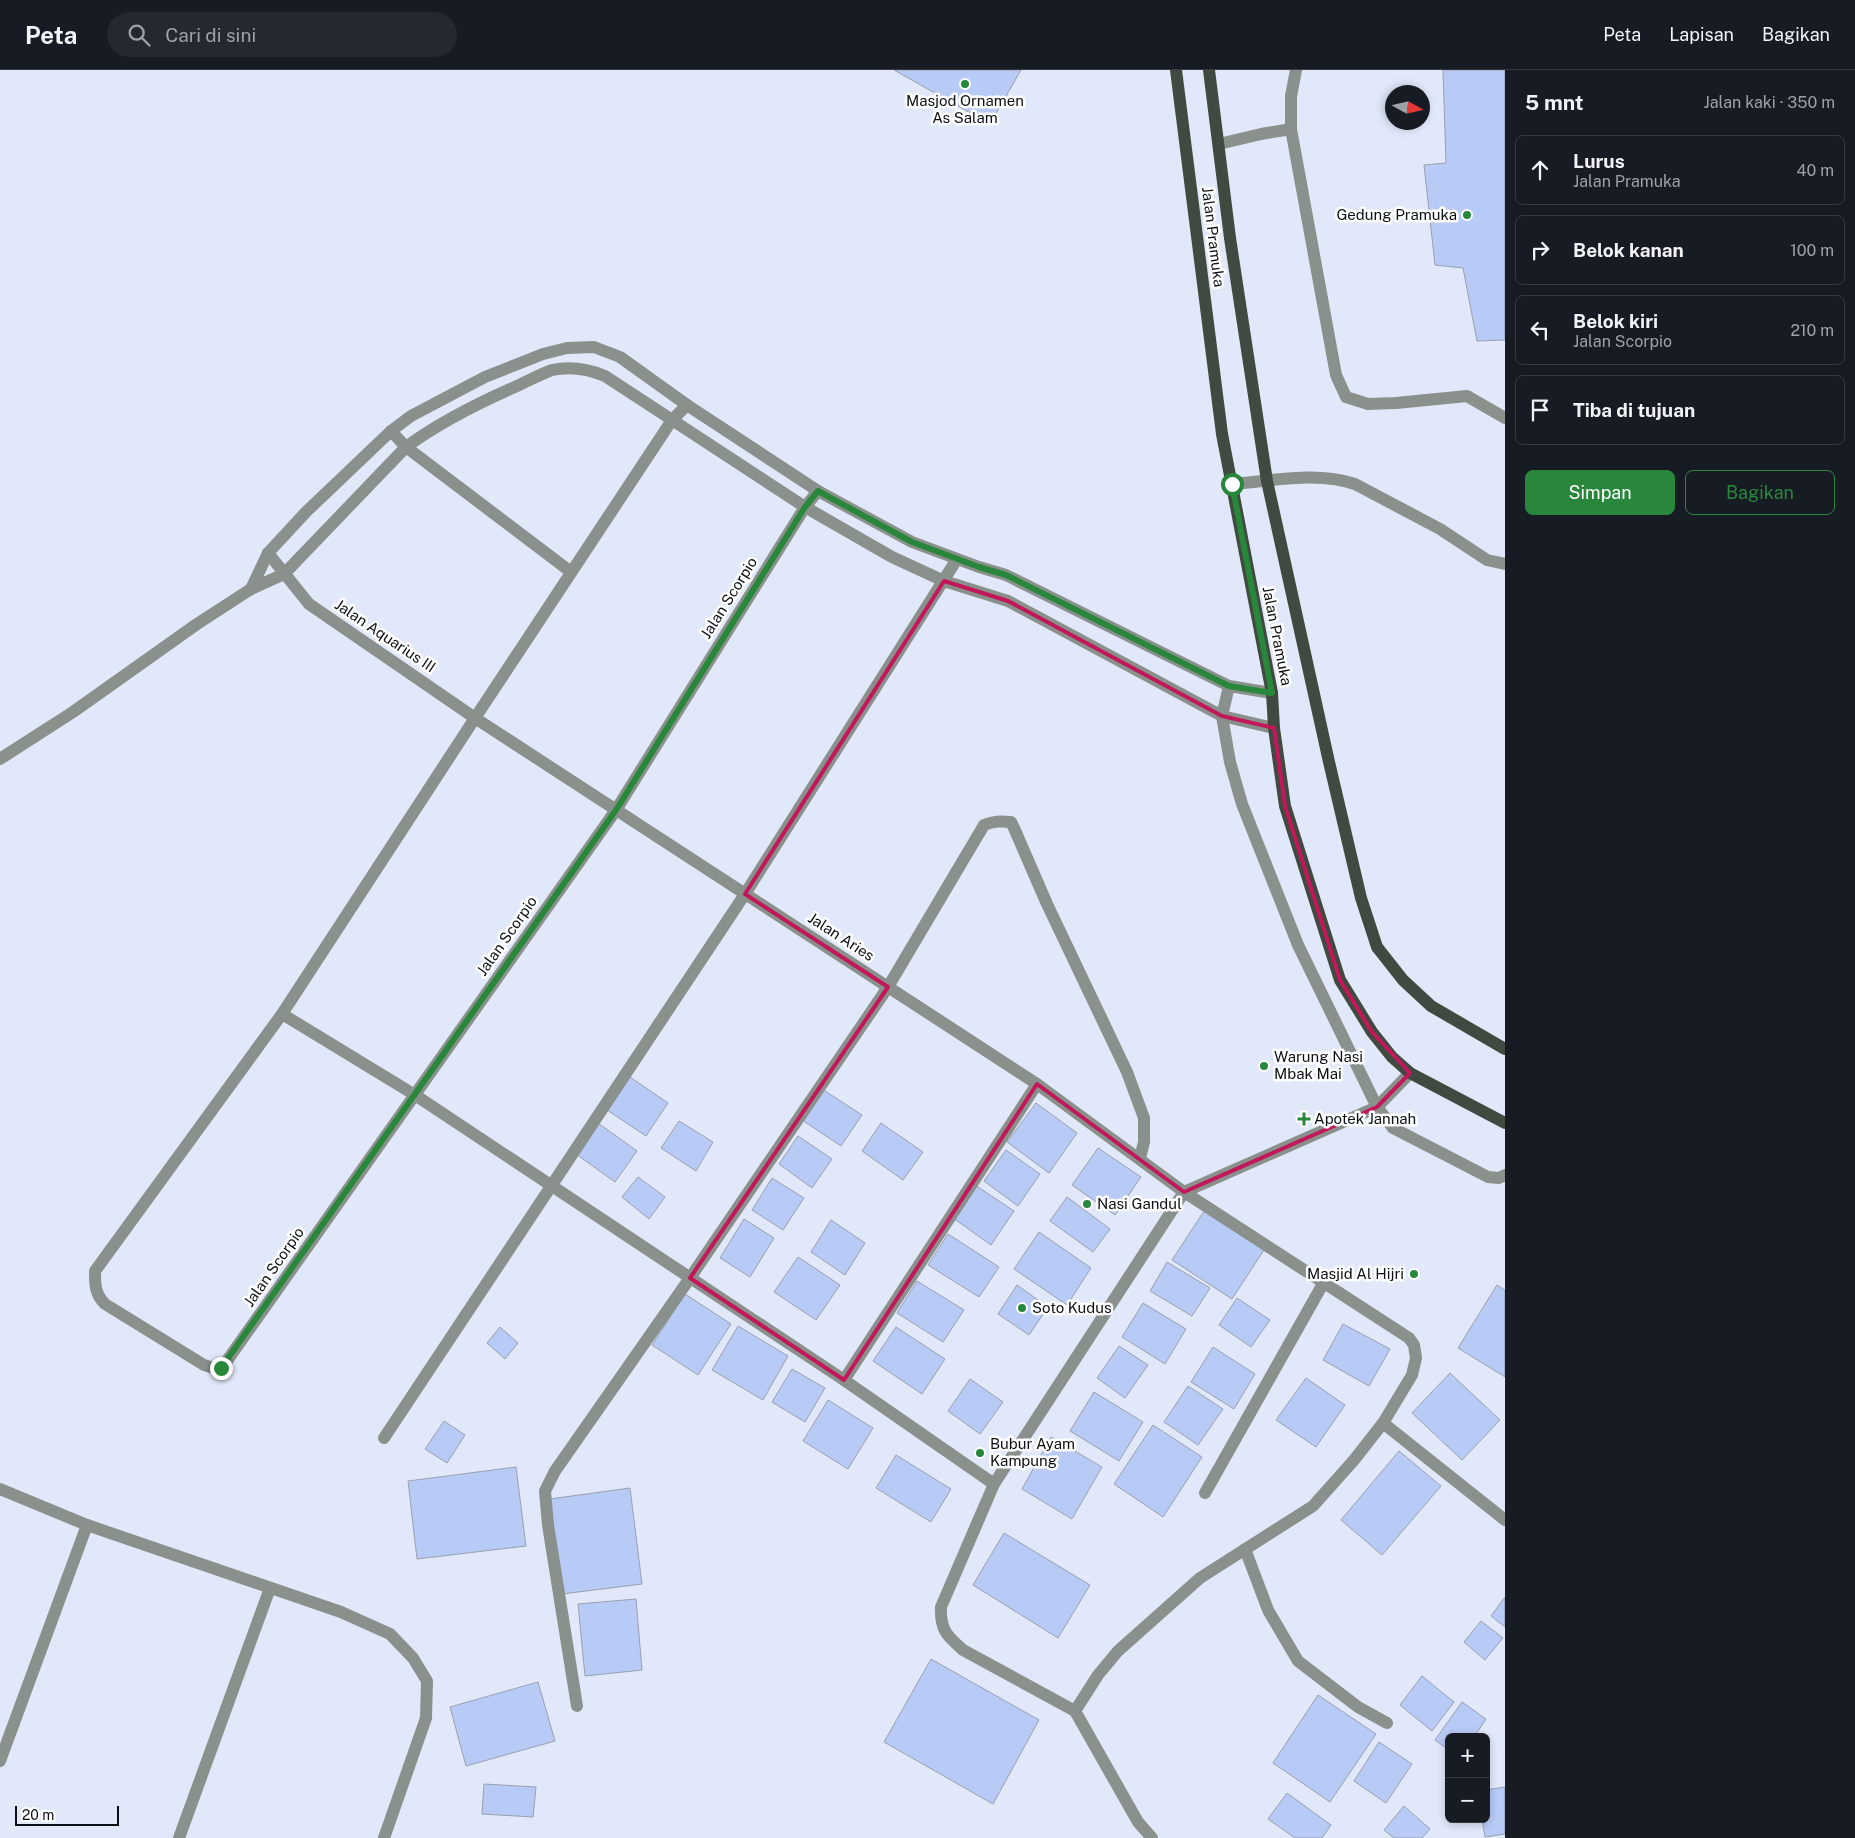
<!DOCTYPE html>
<html lang="id">
<head>
<meta charset="utf-8">
<style>
	:root { --surface:#171b24; --page:#242831; --text:#f1f3f6; --muted:#9ea1a6; --line:#363941; --accent:#28873a }
	body { margin:0; font-family:"Public Sans",sans-serif; background:var(--page); color:var(--text) }
	.controls { position:absolute; right:15px; bottom:15px; display:grid; overflow:hidden; border-radius:8px; box-shadow:0 2px 8px #0003 }
	.controls button { width:45px; height:45px; display:grid; place-items:center; padding:0; border:0; border-bottom:1px solid var(--line); background:var(--surface); color:var(--text); font:25px sans-serif }
	.compass { position:absolute; left:1385px; top:15px; width:45px; height:45px; border-radius:50%; background:var(--surface); box-shadow:0 2px 8px #0003; rotate:98deg }
	.scale { position:absolute; left:15px; bottom:12px; width:104px; box-sizing:border-box; padding-left:5px; border:2px solid #0d1015; border-top:0; font-size:14px; line-height:18px; white-space:nowrap; color:#0d1015; -webkit-text-stroke:4px #fff; paint-order:stroke }
	.stop { position:absolute; width:15px; height:15px; margin:-11px; border:4px solid #28873a; border-radius:50%; background:#fff }
	.stop.end { background:#28873a; border-color:#fff; box-shadow:0 1px 5px #0008 }
	.list { margin:0; padding:0; list-style:none }
	h2 { display:flex; justify-content:space-between; align-items:center; height:65px; margin:0; padding:0 20px; font-size:21px }
	h2 small { font-size:16px; font-weight:400; color:var(--muted) }
	.list li { display:grid; grid-template-columns:32px 1fr auto; gap:15px; align-items:center; box-sizing:border-box; height:70px; margin:0 10px 10px; padding:0 10px; border:1px solid var(--line); border-radius:8px }
	.list b { display:block; font-size:19px; white-space:nowrap }
	.list p { margin:0; font-size:16px; white-space:nowrap; color:var(--muted) }
	.list em { font-size:16px; font-style:normal; color:var(--muted) }
	.actions { display:flex; gap:10px; padding:15px 20px }
	.actions a { flex:1; padding:11px 0; border:1px solid var(--accent); border-radius:8px; text-align:center; font-size:18px; color:var(--accent) }
	.actions .main { background:var(--accent); color:#fff }
	.icon { flex:none; width:28px; height:28px; fill:none; stroke:currentColor; stroke-width:2; stroke-linecap:round; stroke-linejoin:round }
	.map { position:relative; flex:none; width:1505px; height:1768px; overflow:hidden }
	header { display:flex; align-items:center; gap:30px; box-sizing:border-box; height:70px; padding:0 25px; background:var(--surface); border-bottom:1px solid var(--line) }
	header strong { font-size:24px }
	nav { display:flex; gap:28px; margin-inline-start:auto; font-size:18px }
	.search { width:350px; height:45px; background:var(--page); display:flex; align-items:center; gap:12px; box-sizing:border-box; padding:0 18px; border-radius:28px; color:var(--muted); font-size:19px }
	main { display:flex }
	aside { flex:1; background:var(--surface) }
	.map>svg:first-child { display:block }
</style>
</head>
<body>
<header>
<strong>Peta</strong>
<div class="search"><svg class="icon" aria-label="search" viewBox="0 0 24 24"><circle cx="10" cy="10" r="6"/><path d="M15 15l6 6"/></svg>Cari di sini</div>
<nav><a>Peta</a><a>Lapisan</a><a>Bagikan</a></nav>
</header>
<main>
<div class="map">
<svg width="1505" height="1768" viewBox="0 0 1505 1768">
	<rect width="100%" height="100%" fill="#e1e8f9"/>
	<!-- building -->
	<g fill="#b8caf6" stroke="#99a0af">
		<polygon points="894,0 1021,0 990,54"/>
		<polygon points="1443,0 1505,0 1505,270 1477,271 1463,198 1435,195 1424,95 1446,93"/>
		<polygon points="630,1007 668,1033 646,1066 607,1040"/>
		<polygon points="822,1019 862,1045 841,1076 802,1050"/>
		<polygon points="1036,1033 1077,1063 1049,1103 1007,1072"/>
		<polygon points="679,1051 713,1072 696,1101 661,1078"/>
		<polygon points="598,1053 637,1081 615,1112 576,1084"/>
		<polygon points="881,1053 923,1082 903,1110 862,1081"/>
		<polygon points="798,1066 832,1089 812,1118 779,1094"/>
		<polygon points="1098,1078 1141,1107 1115,1145 1072,1115"/>
		<polygon points="1006,1080 1040,1104 1018,1136 984,1111"/>
		<polygon points="638,1107 665,1127 649,1149 622,1127"/>
		<polygon points="772,1108 804,1128 783,1160 752,1140"/>
		<polygon points="975,1115 1014,1141 991,1175 953,1148"/>
		<polygon points="1067,1127 1110,1159 1093,1182 1050,1151"/>
		<polygon points="1206,1138 1266,1177 1232,1229 1172,1190"/>
		<polygon points="744,1149 774,1168 750,1207 720,1188"/>
		<polygon points="831,1150 865,1173 845,1205 811,1182"/>
		<polygon points="1039,1162 1091,1198 1067,1235 1014,1199"/>
		<polygon points="948,1164 999,1197 979,1227 928,1195"/>
		<polygon points="798,1187 840,1215 816,1250 774,1222"/>
		<polygon points="1167,1192 1210,1218 1192,1246 1150,1221"/>
		<polygon points="917,1211 964,1240 943,1272 897,1243"/>
		<polygon points="1017,1215 1048,1237 1029,1265 998,1244"/>
		<polygon points="1497,1215 1505,1220 1505,1307 1458,1278"/>
		<polygon points="685,1224 731,1254 698,1305 652,1275"/>
		<polygon points="1237,1228 1270,1250 1251,1277 1219,1255"/>
		<polygon points="1143,1233 1186,1259 1165,1294 1122,1267"/>
		<polygon points="1343,1254 1390,1279 1369,1316 1323,1290"/>
		<polygon points="738,1256 788,1286 763,1330 712,1300"/>
		<polygon points="500,1257 518,1273 505,1289 487,1273"/>
		<polygon points="896,1257 945,1289 922,1324 873,1291"/>
		<polygon points="1119,1276 1148,1295 1125,1328 1097,1308"/>
		<polygon points="1213,1277 1255,1304 1234,1339 1191,1312"/>
		<polygon points="792,1299 825,1318 805,1352 772,1332"/>
		<polygon points="1450,1303 1500,1350 1462,1390 1412,1343"/>
		<polygon points="1306,1308 1345,1335 1316,1377 1276,1350"/>
		<polygon points="970,1309 1003,1332 980,1364 948,1341"/>
		<polygon points="1188,1316 1223,1339 1198,1375 1164,1352"/>
		<polygon points="1094,1322 1143,1352 1119,1391 1070,1361"/>
		<polygon points="828,1330 873,1358 848,1399 803,1371"/>
		<polygon points="444,1351 465,1365 447,1393 425,1379"/>
		<polygon points="1153,1355 1202,1387 1163,1447 1114,1414"/>
		<polygon points="1051,1367 1102,1397 1072,1449 1022,1419"/>
		<polygon points="1399,1381 1441,1416 1382,1485 1341,1450"/>
		<polygon points="896,1385 951,1419 931,1452 876,1418"/>
		<polygon points="516,1397 526,1476 417,1489 408,1411"/>
		<polygon points="630,1418 642,1514 562,1524 550,1429"/>
		<polygon points="1004,1463 1090,1515 1058,1568 973,1515"/>
		<polygon points="1505,1527 1505,1557 1491,1546"/>
		<polygon points="636,1529 642,1600 585,1606 578,1534"/>
		<polygon points="1481,1551 1503,1568 1485,1590 1464,1572"/>
		<polygon points="931,1589 1039,1650 993,1734 884,1672"/>
		<polygon points="1422,1606 1454,1632 1432,1661 1400,1635"/>
		<polygon points="538,1612 555,1671 466,1696 450,1637"/>
		<polygon points="1318,1625 1376,1664 1330,1732 1273,1693"/>
		<polygon points="1462,1632 1486,1649 1474,1667 1449,1667 1449,1680 1435,1670"/>
		<polygon points="1379,1672 1412,1694 1386,1733 1354,1711"/>
		<polygon points="484,1714 536,1717 533,1747 482,1744"/>
		<polygon points="1505,1717 1505,1764 1485,1767 1482,1749 1486,1749 1486,1720"/>
		<polygon points="1287,1723 1331,1755 1322,1768 1295,1768 1268,1749"/>
		<polygon points="1404,1736 1430,1759 1422,1768 1394,1768 1384,1760"/>
	</g>
	<g fill="none" stroke-linecap="round" stroke-linejoin="round">
		<!-- lane -->
		<g stroke="#8a908b" stroke-width="12">
			<polyline points="1291,59 1291,26 1296,0"/>
			<polyline points="1219,74 1261,64 1291,59 1336,305 1346,327 1368,334 1396,333 1467,326 1505,348"/>
			<path d="M1232,414C1272,411 1317,401 1355,414L1440,459L1487,490L1505,494"/>
			<polyline points="1229,616 1222,646 1230,692 1242,734 1298,875 1377,1037 1393,1058 1488,1107 1499,1108 1505,1105"/>
		</g>
		<!-- street -->
		<g stroke="#8a908b" stroke-width="12">
			<path d="M687,335L672,350L475,648L282,944L95,1201C95,1215 95,1224 105,1234L204,1295L217,1299L224,1295L616,740L805,437L818,421"/>
			<polyline points="391,361 406,377 571,502"/>
			<polyline points="268,483 309,534 475,648 1037,1014 1184,1122 1409,1268 1414,1275 1416,1288 1412,1305 1383,1353 1354,1390 1313,1436 1200,1508 1118,1581 1098,1605 1075,1641"/>
			<polyline points="251,519 268,483 307,441 391,361 411,346 485,307 543,284 567,278 594,277 620,287 687,335 818,421 912,472 979,497 1006,505 1229,616 1272,623"/>
			<path d="M0,689L73,642L197,554L251,519L284,504L406,377C440,352 478,333 517,316C528,311 541,304 552,300C571,296 588,299 605,306L805,437L892,487L944,511L1008,531L1222,646L1274,658"/>
			<polyline points="282,944 415,1025 844,1310 994,1414"/>
			<polyline points="844,1310 1037,1014"/>
			<polyline points="1383,1353 1505,1450"/>
			<polyline points="384,1368 745,824 957,489"/>
			<polyline points="0,1419 87,1455 341,1542 390,1564 413,1588 427,1611 426,1648 384,1768"/>
			<polyline points="1205,1423 1324,1212"/>
			<polyline points="1245,1479 1268,1540 1298,1591 1358,1637 1387,1653"/>
			<path d="M577,1636L548,1455L545,1421L555,1401L690,1208L888,917L984,755C994,751 1000,751 1011,752L1014,758L1047,834L1127,1002L1144,1048V1072L1140,1088"/>
			<polyline points="0,1691 87,1455"/>
			<polyline points="179,1768 270,1518"/>
			<path d="M1152,1768L1138,1752L1075,1641L963,1580C947,1566 940,1560 941,1537L994,1414L1184,1122L1377,1037L1410,1003"/>
		</g>
		<!-- primary -->
		<g stroke="#404a40" stroke-width="12">
			<polyline points="1176,0 1222,364 1272,623 1274,658 1285,736 1340,910 1372,962 1392,987 1410,1003 1505,1053"/>
			<polyline points="1209,0 1230,168 1267,411 1329,692 1361,828 1377,877 1403,910 1431,936 1505,979"/>
		</g>
	</g>
	<g fill="none" stroke-linecap="round" stroke-linejoin="round">
		<!-- route -->
		<polyline stroke="#28873a" stroke-width="6" points="221,1298 616,740 805,437 818,421 912,472 979,497 1006,505 1229,616 1272,623 1232,414"/>
	</g>
	<!-- marked area -->
	<path fill="none" stroke="#c2185b" stroke-width="4" stroke-linejoin="round" d="M944,511L1008,531L1222,646L1274,658L1285,736L1340,910L1372,962L1410,1003L1377,1037L1184,1122L1037,1014L844,1310L690,1208L888,917L745,824Z"/>
	<!-- markers -->
	<g fill="#28873a" stroke="#fff" stroke-width="2">
		<circle cx="965" cy="14" r="5"/>
		<circle cx="1467" cy="145" r="5"/>
		<circle cx="1264" cy="996" r="5"/>
		<path d="M1301.5 1041.5h5v5h5v5h-5v5h-5v-5h-5v-5h5z"/>
		<circle cx="1087" cy="1134" r="5"/>
		<circle cx="1414" cy="1204" r="5"/>
		<circle cx="1022" cy="1238" r="5"/>
		<circle cx="980" cy="1383" r="5"/>
	</g>
	<g text-anchor="middle" stroke-width="5" stroke-linejoin="round" paint-order="stroke">
		<!-- poi labels -->
		<g font-size="15" fill="#0d1015" stroke="#fff" text-anchor="start">
			<text x="965" y="36" text-anchor="middle">Masjod Ornamen<tspan x="965" dy="17">As Salam</tspan></text>
			<text x="1457" y="150" text-anchor="end">Gedung Pramuka</text>
			<text x="1274" y="992">Warung Nasi<tspan x="1274" dy="17">Mbak Mai</tspan></text>
			<text x="1314" y="1054">Apotek Jannah</text>
			<text x="1097" y="1139">Nasi Gandul</text>
			<text x="1404" y="1209" text-anchor="end">Masjid Al Hijri</text>
			<text x="1032" y="1243">Soto Kudus</text>
			<text x="990" y="1379">Bubur Ayam<tspan x="990" dy="17">Kampung</tspan></text>
		</g>
		<!-- street labels -->
		<g font-size="15" fill="#0d1015" stroke="#fff">
			<text transform="translate(1213 167) rotate(83)" y="5">Jalan Pramuka</text>
			<text transform="translate(729 528) rotate(-58)" y="5">Jalan Scorpio</text>
			<text transform="translate(385 566) rotate(34)" y="5">Jalan Aquarius III</text>
			<text transform="translate(1277 566) rotate(79)" y="5">Jalan Pramuka</text>
			<text transform="translate(507 866) rotate(-55)" y="5">Jalan Scorpio</text>
			<text transform="translate(841 867) rotate(33)" y="5">Jalan Aries</text>
			<text transform="translate(274 1197) rotate(-55)" y="5">Jalan Scorpio</text>
		</g>
	</g>
</svg>
<div class="controls">
<button>+</button>
<button>−</button>
</div>
<svg class="compass" viewBox="-18 -18 36 36"><path d="M0-13l5 13h-10z" fill="#e53935"/><path d="M0 13l5-13h-10z" fill="#9ea1a6"/></svg>
<div class="scale">20 m</div>
<div class="stop" style="left:1232px;top:414px"></div>
<div class="stop end" style="left:221px;top:1298px"></div>
</div>
<aside>
<h2>5 mnt<small>Jalan kaki · 350 m</small></h2>
<ul class="list">
<li><svg class="icon" aria-label="ahead" viewBox="0 0 24 24"><path d="M12 20V5M6 11l6-6 6 6"/></svg><div><b>Lurus</b><p>Jalan Pramuka</p></div><em>40 m</em></li>
<li><svg class="icon" aria-label="right" viewBox="0 0 24 24"><path d="M7 20v-9h11M14 6l5 5-5 5"/></svg><div><b>Belok kanan</b></div><em>100 m</em></li>
<li><svg class="icon" aria-label="left" viewBox="0 0 24 24"><path d="M17 20v-9H6M10 6l-5 5 5 5"/></svg><div><b>Belok kiri</b><p>Jalan Scorpio</p></div><em>210 m</em></li>
<li><svg class="icon" aria-label="arrive" viewBox="0 0 24 24"><path d="M6 21V4h12l-3 4 3 4H6"/></svg><div><b>Tiba di tujuan</b></div></li>
</ul>
<div class="actions"><a class="main">Simpan</a><a>Bagikan</a></div>
</aside>
</main>
</body>
</html>
